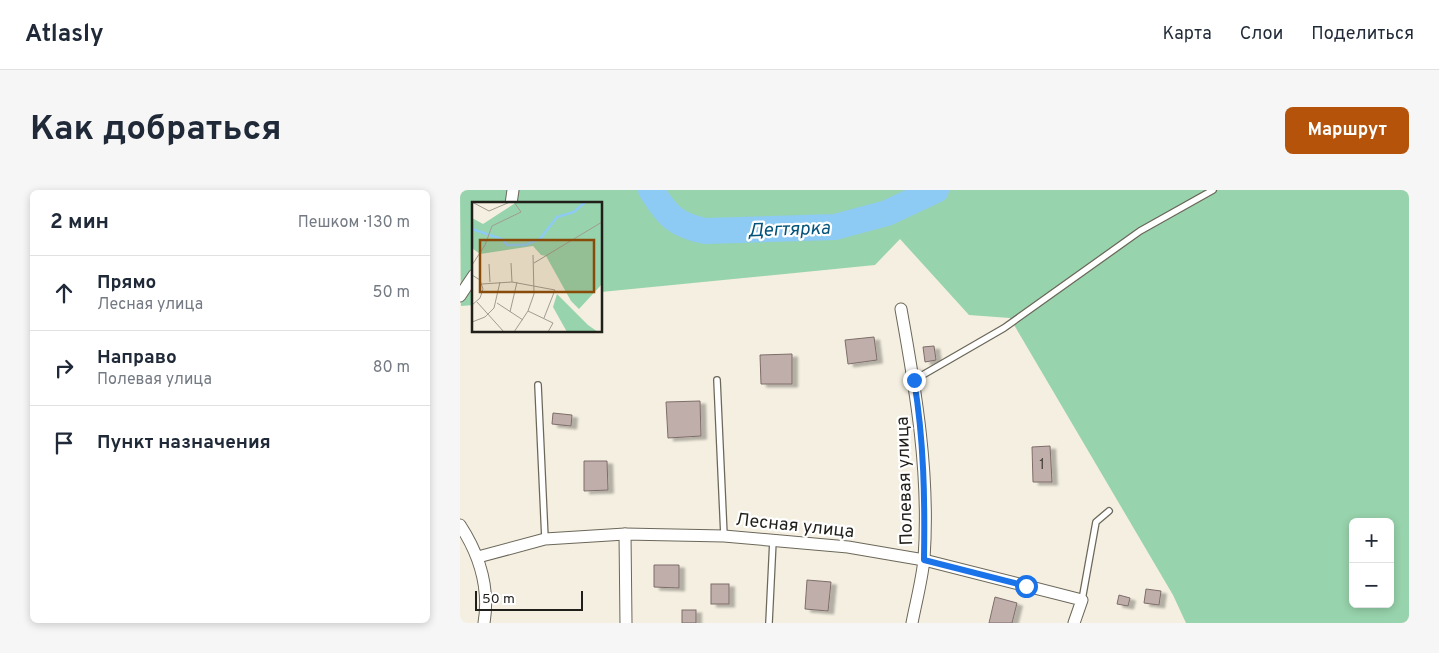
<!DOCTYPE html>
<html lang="ru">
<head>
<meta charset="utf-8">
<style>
	:root { --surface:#fff; --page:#f6f6f7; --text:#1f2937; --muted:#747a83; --line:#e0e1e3; --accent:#b45309 }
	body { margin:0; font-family:Overpass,sans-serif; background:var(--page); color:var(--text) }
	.controls { position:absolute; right:15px; bottom:15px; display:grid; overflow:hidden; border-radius:8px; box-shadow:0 2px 8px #0003 }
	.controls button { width:45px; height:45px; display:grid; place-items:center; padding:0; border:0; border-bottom:1px solid var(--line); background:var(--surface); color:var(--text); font:25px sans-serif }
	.scale { position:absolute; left:15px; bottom:12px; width:108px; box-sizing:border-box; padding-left:5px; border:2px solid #211f1a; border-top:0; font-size:14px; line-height:18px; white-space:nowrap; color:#211f1a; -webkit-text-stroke:4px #fff; paint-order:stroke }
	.stop { position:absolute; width:15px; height:15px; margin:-11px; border:4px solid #1a73e8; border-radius:50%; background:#fff }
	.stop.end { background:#1a73e8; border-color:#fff; box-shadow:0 1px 5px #0008 }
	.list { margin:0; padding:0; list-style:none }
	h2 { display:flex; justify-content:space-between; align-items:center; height:65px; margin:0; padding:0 20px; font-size:21px }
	h2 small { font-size:16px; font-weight:400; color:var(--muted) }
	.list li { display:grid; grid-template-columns:32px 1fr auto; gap:15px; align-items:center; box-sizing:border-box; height:75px; padding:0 20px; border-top:1px solid var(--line) }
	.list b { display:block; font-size:19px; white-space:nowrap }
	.list p { margin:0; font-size:16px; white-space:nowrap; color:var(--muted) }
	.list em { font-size:16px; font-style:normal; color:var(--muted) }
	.icon { flex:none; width:28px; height:28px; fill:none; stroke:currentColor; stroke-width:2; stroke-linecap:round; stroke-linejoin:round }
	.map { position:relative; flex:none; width:949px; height:433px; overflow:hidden; border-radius:8px }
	header { display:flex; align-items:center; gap:30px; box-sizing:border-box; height:70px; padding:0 25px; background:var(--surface); border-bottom:1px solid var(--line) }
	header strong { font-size:24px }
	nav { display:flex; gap:28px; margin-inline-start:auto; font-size:18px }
	.intro { display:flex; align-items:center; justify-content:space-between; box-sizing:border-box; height:120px; padding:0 30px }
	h1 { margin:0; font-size:35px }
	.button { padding:12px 22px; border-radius:8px; background:var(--accent); color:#fff; font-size:18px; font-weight:700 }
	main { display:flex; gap:30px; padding:0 30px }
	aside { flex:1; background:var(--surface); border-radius:8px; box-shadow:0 2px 8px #0003 }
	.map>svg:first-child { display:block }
</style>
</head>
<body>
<header>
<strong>Atlasly</strong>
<nav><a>Карта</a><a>Слои</a><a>Поделиться</a></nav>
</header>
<div class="intro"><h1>Как добраться</h1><a class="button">Маршрут</a></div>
<main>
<aside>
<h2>2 мин<small>Пешком · 130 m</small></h2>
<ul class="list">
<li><svg class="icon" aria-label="ahead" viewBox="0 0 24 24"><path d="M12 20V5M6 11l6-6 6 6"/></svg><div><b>Прямо</b><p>Лесная улица</p></div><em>50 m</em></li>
<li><svg class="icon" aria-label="right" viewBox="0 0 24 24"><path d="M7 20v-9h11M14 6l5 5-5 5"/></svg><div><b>Направо</b><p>Полевая улица</p></div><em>80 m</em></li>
<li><svg class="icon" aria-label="arrive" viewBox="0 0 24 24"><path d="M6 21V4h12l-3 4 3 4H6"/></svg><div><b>Пункт назначения</b></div></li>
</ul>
</aside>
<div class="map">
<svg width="949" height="433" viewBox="0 0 949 433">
	<defs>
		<filter id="shadow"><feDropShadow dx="5.5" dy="3" stdDeviation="1" flood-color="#0004"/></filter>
	</defs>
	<rect width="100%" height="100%" fill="#f4efe0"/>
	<!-- green -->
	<path fill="#97d3ac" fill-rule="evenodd" d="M0,0H949V433H726L713,405L550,128L509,125L440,49L415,75L141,102V14H14V115L1,116ZM893,332H930V414H893Z"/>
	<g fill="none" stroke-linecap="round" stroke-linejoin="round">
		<!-- river -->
		<path stroke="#8dcaf4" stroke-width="26" d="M191,0C207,25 215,35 245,41L375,37L427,23L476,0"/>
	</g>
	<!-- building -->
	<g fill="#c0aeab" stroke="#7d6d6a" filter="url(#shadow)">
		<polygon points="414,147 417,170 388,174 385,150"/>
		<polygon points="474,156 476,170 465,172 463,157"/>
		<polygon points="332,164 332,194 301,194 300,165"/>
		<polygon points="240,211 241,246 208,248 206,212"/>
		<polygon points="93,223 112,225 111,236 92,234"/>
		<polygon points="590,256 592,292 573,292 572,257"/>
		<polygon points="124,271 147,271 148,300 124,301"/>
		<polygon points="194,375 219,375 219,398 194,397"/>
		<polygon points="347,390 371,392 368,421 345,419"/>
		<rect x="251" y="394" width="18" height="20"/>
		<polygon points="686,399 701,401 699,415 684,413"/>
		<polygon points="659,405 670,408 668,416 657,414"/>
		<polygon points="535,407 557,413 552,433 529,433"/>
		<rect x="222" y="420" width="14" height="13"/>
	</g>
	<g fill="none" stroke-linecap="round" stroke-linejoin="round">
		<defs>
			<g id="lane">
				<polyline points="257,190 264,346"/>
				<polyline points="454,190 544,138 680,41 753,0"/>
				<polyline points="78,195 85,349"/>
				<polyline points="622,410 636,332 649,321"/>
				<polyline points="309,433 313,350"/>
			</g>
			<g id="street">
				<polyline points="51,14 53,0"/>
				<polyline points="0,106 14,85"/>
				<path d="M441,119C456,202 470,285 464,369C462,390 456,412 452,433"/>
				<path d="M0,335C19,364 30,397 24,433"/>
				<polyline points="165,344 166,433"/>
				<polyline points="18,367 85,349 165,344 264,346 388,357 464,370 622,410 614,433"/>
			</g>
		</defs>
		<!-- lane casing -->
		<use href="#lane" stroke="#6b6759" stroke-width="8"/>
		<!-- street casing -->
		<use href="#street" stroke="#6b6759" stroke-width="13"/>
		<!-- lane -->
		<use href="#lane" stroke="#fff" stroke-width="5.5"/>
		<!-- street -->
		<use href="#street" stroke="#fff" stroke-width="11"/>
	</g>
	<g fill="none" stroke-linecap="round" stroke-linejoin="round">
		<!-- route -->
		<path stroke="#1a73e8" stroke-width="6" d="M454,190C464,250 465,310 464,370L566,396"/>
	</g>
	<g text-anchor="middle" stroke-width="4.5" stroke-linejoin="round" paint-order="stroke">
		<!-- number labels -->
		<g font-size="15" fill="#49433e">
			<text x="582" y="279">1</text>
		</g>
		<!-- street labels -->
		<g font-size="18" fill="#211f1a" stroke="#fff">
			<text transform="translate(444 291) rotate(-92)" y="6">Полевая улица</text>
			<text transform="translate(335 335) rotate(6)" y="6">Лесная улица</text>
		</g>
		<!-- water labels -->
		<g font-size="19" font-style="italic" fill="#04547b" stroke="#fff">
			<text transform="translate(329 38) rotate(-2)" y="7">Дегтярка</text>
		</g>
	</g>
	<!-- overview -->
	<g transform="translate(12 12)">
		<rect width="130" height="130" fill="#f4efe0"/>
		<path d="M45,0H130V82L107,107L99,99L74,54L69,53L61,44L8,52L0,46V16L11,22ZM85,92L116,123L126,130H95L81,105Z" fill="#97d3ac"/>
		<path fill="none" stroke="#8dcaf4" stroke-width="2.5" d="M0,27L30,37L35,43H53L68,37L85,15L102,10L113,0"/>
		<path fill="none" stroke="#a09c91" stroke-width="1" d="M0,0L17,9L38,0M39,61L40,80M62,61L130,20M17,62L18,80M0,63L13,43L20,24L49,10L42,0M0,73L8,78L11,87L8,96L0,103M10,82L40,80L83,88L72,116M5,100L32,130M25,101L51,118M56,109L81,121L76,130M38,110L45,80M0,120L13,115L22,106L28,80M42,130L56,109L62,92L61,53"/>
		<path fill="#884b0a" fill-opacity="0.15" stroke="#884b0a" stroke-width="2.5" d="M8,38H122V90H8Z"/>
		<rect width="130" height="130" fill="none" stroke="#211f1a" stroke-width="2.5"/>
	</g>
</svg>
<div class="controls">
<button>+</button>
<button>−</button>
</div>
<div class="scale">50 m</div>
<div class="stop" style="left:566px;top:396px"></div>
<div class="stop end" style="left:454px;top:190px"></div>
</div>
</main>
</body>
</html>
